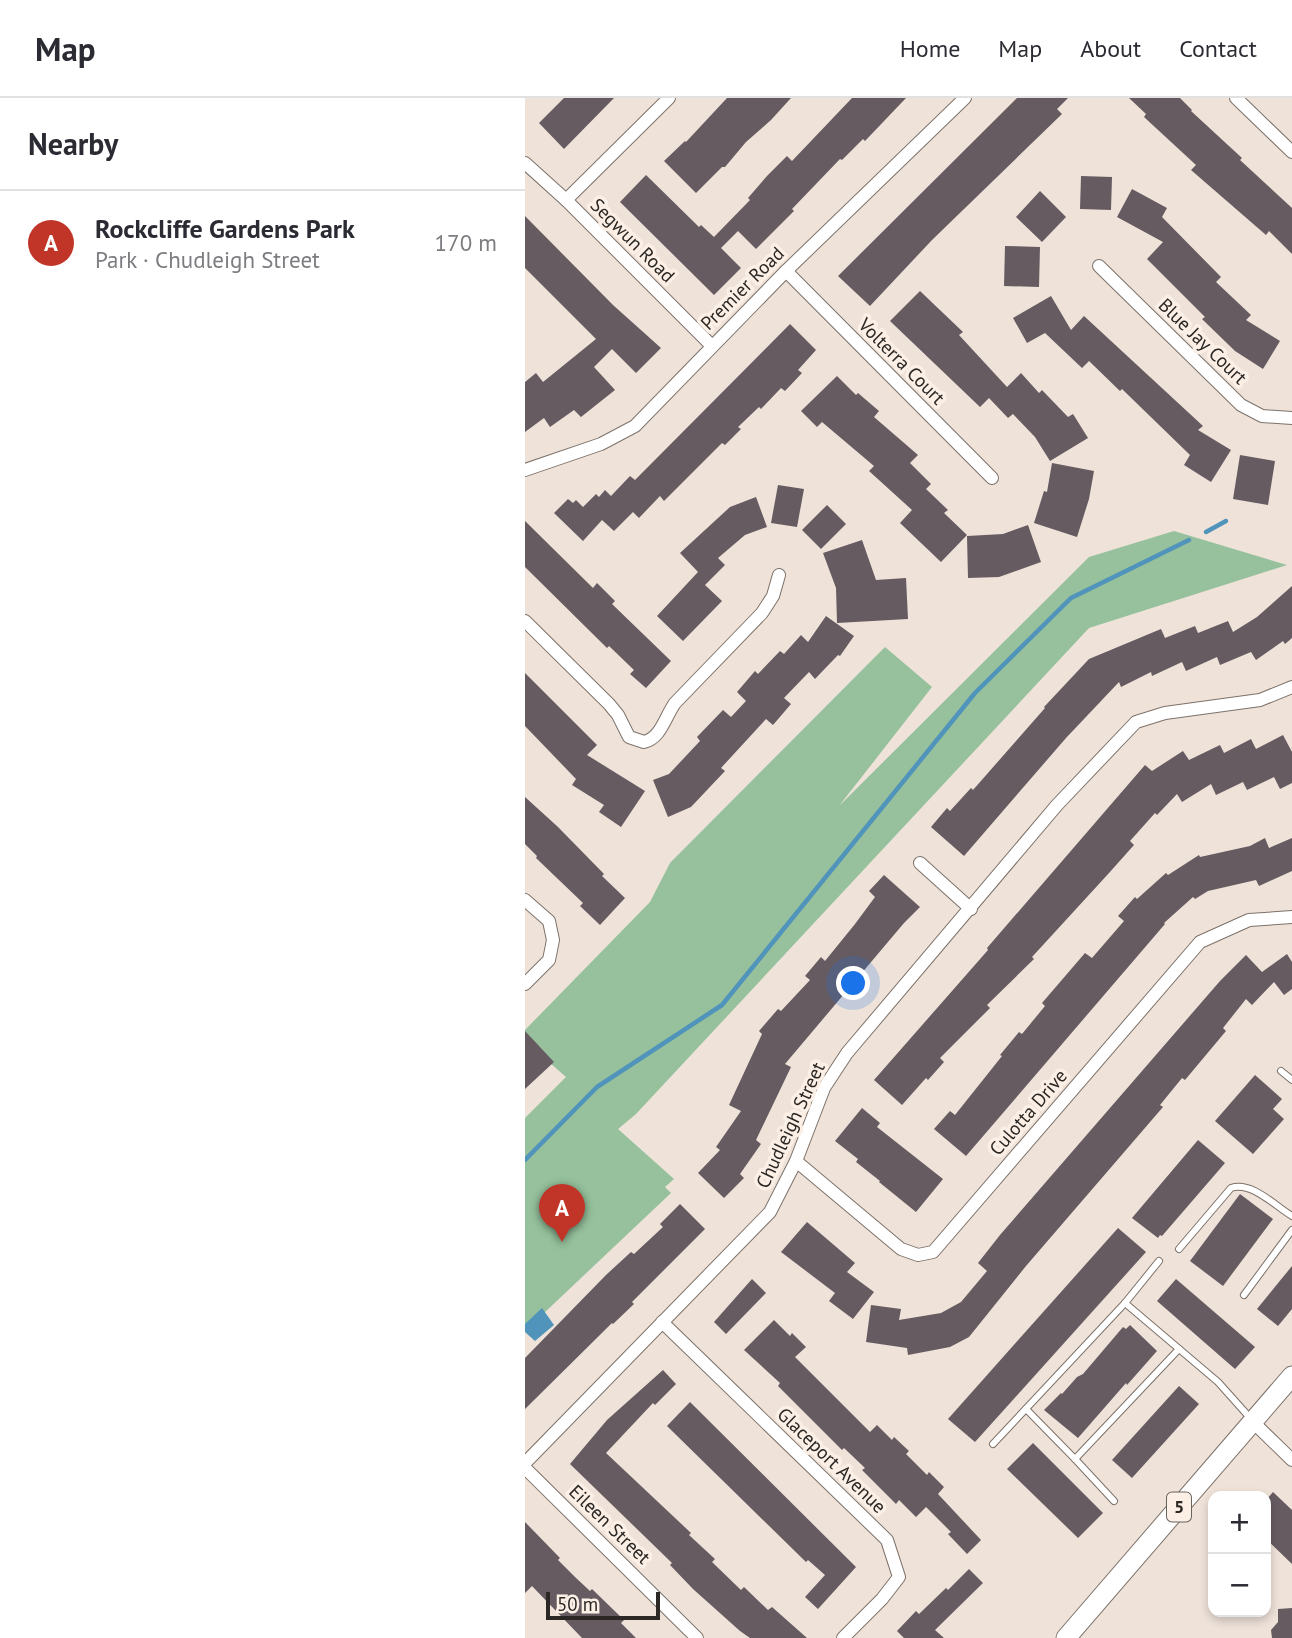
<!DOCTYPE html>
<html lang="en">
<head>
<meta charset="utf-8">
<style>
	:root { --surface:#fff; --page:#f7f7f7; --text:#2b2b33; --muted:#7c7c81; --line:#e1e1e2; --accent:#c13428 }
	body { margin:0; font-family:"PT Sans",sans-serif; background:var(--page); color:var(--text) }
	.controls { position:absolute; right:21px; bottom:21px; display:grid; overflow:hidden; border-radius:14px; box-shadow:0 4px 10px #0003 }
	.controls button { width:63px; height:63px; display:grid; place-items:center; padding:0; border:0; border-bottom:2px solid var(--line); background:var(--surface); color:var(--text); font:35px sans-serif }
	.scale { position:absolute; left:21px; bottom:18px; width:114px; box-sizing:border-box; padding-left:7px; border:4px solid #2b2724; border-top:0; font-size:19px; line-height:24px; white-space:nowrap; color:#2b2724; -webkit-text-stroke:5px #fbefe6; paint-order:stroke }
	.you { position:absolute; left:329px; top:886px; width:24px; height:24px; margin:-18px; border:5px solid #fff; border-radius:50%; background:#1a73e8; box-shadow:0 0 0 10px #1a73e833 }
	.badge { display:grid; place-items:center; width:46px; height:46px; border-radius:50%; background:var(--accent); color:#fff; font-size:23px; font-weight:700 }
	.pin { position:absolute; translate:-50% -58px; filter:drop-shadow(0 2px 4px #0008) }
	.pin::after { content:''; position:absolute; top:37px; width:24px; height:21px; background:inherit; clip-path:polygon(0 0,100% 0,50% 100%) }
	.list { margin:0; padding:0; list-style:none }
	h2 { display:flex; justify-content:space-between; align-items:center; height:91px; margin:0; padding:0 28px; font-size:30px }
	h2 small { font-size:23px; font-weight:400; color:var(--muted) }
	.list li { display:grid; grid-template-columns:46px 1fr auto; gap:21px; align-items:center; box-sizing:border-box; height:105px; padding:0 28px; border-top:2px solid var(--line) }
	.list b { display:block; font-size:26px; white-space:nowrap }
	.list p { margin:0; font-size:23px; white-space:nowrap; color:var(--muted) }
	.list em { font-size:23px; font-style:normal; color:var(--muted) }
	.map { position:relative; flex:none; width:767px; height:1540px; overflow:hidden }
	header { display:flex; align-items:center; gap:42px; box-sizing:border-box; height:98px; padding:0 35px; background:var(--surface); border-bottom:2px solid var(--line) }
	header strong { font-size:33px }
	nav { display:flex; gap:38px; margin-inline-start:auto; font-size:24px }
	main { display:flex }
	aside { flex:1; background:var(--surface) }
	.map>svg:first-child { display:block }
</style>
</head>
<body>
<header>
<strong>Map</strong>
<nav><a>Home</a><a>Map</a><a>About</a><a>Contact</a></nav>
</header>
<main>
<aside>
<h2>Nearby<small></small></h2>
<ul class="list">
<li><span class="badge">A</span><div><b>Rockcliffe Gardens Park</b><p>Park · Chudleigh Street</p></div><em>170 m</em></li>
</ul>
</aside>
<div class="map">
<svg width="767" height="1540" viewBox="0 0 767 1540">
	<rect width="100%" height="100%" fill="#eee2d9"/>
	<!-- green -->
	<polygon fill="#96c19c" points="649,433 762,467 564,530 111,1016 93,1031 149,1081 140,1089 146,1095 0,1233 0,1020 41,979 0,943 0,932 125,804 145,765 360,549 407,589 314,708 564,459"/>
	<!-- water -->
	<polygon fill="#5093bb" points="17,1210 29,1227 10,1243 0,1234 0,1226"/>
	<g fill="none" stroke-linecap="round" stroke-linejoin="round">
		<!-- stream -->
		<g stroke="#5093bb" stroke-width="4.5">
			<polyline points="681,434 701,423"/>
			<polyline points="0,1062 72,989 197,907 450,595 546,500 664,442"/>
		</g>
	</g>
	<!-- building -->
	<g fill="#665b61">
		<polygon points="39,0 89,0 39,51 14,25"/>
		<polygon points="202,0 266,0 246,22 221,44 200,69 197,69 171,95 139,63 160,43 161,44"/>
		<polygon points="327,0 381,0 340,43 338,41 317,62 315,61 267,111 269,113 231,151 213,133 196,150 216,170 189,197 95,104 121,77 174,129 176,127 189,139 225,102 223,100 242,78 262,58 267,63"/>
		<polygon points="492,0 543,0 532,11 537,16 407,142 345,208 313,178"/>
		<polygon points="604,0 655,0 667,12 666,13 717,60 715,62 767,110 767,156 744,133 741,137 666,72 671,67 619,19 621,16"/>
		<polygon points="556,78 587,79 586,112 555,111"/>
		<polygon points="607,91 642,110 637,119 696,179 691,184 726,217 721,222 755,243 738,271 710,253 677,221 680,219 622,161 638,144 592,119"/>
		<polygon points="515,93 541,119 517,144 491,119"/>
		<polygon points="0,118 88,207 136,250 111,275 87,251 69,269 90,292 56,319 49,312 25,329 19,320 0,334 0,284 11,275 18,284 71,241 0,170"/>
		<polygon points="480,148 515,149 514,189 479,188"/>
		<polygon points="395,193 438,234 434,237 482,289 496,275 514,295 517,292 543,319 548,316 563,340 525,363 510,339 488,316 483,320 464,300 455,309 365,223"/>
		<polygon points="526,198 546,232 559,218 678,328 673,332 706,352 686,384 659,367 665,357 597,291 595,293 564,263 557,270 520,235 502,245 488,220"/>
		<polygon points="265,226 291,252 273,272 277,275 260,293 256,290 236,311 234,309 213,329 216,331 200,347 197,345 139,403 135,398 114,420 108,414 89,433 77,422 58,443 29,415 43,401 48,405 51,402 58,409 71,396 74,399 80,392 86,398 105,378 110,382"/>
		<polygon points="312,278 331,297 333,295 354,313 349,319 393,357 385,365 406,386 401,391 423,412 419,415 442,437 416,464 375,425 387,412 344,373 349,368 297,324 292,329 276,313"/>
		<polygon points="715,357 750,363 743,407 708,401"/>
		<polygon points="527,365 569,373 564,401 552,439 509,425 519,393 522,394"/>
		<polygon points="253,387 279,391 272,429 246,425"/>
		<polygon points="231,399 242,429 220,437 193,460 200,467 180,487 197,503 158,543 132,518 173,474 155,455 205,409"/>
		<polygon points="302,407 321,426 296,451 277,432"/>
		<polygon points="0,423 68,490 72,485 90,503 87,506 146,563 121,590 105,576 109,572 84,548 82,550 0,469"/>
		<polygon points="503,427 516,464 474,479 443,480 442,438 478,436"/>
		<polygon points="337,442 351,482 381,480 383,521 312,525 311,490 298,455"/>
		<polygon points="767,488 767,540 760,546 758,543 731,562 726,554 695,567 692,559 661,573 657,564 627,578 626,574 596,589 594,584 541,640 439,758 406,729 422,710 425,713 446,690 448,692 520,610 519,609 564,561 636,531 640,540 670,528 673,535 703,523 708,534 732,519"/>
		<polygon points="301,518 329,538 315,558 313,557 290,581 284,574 259,600 266,606 248,627 241,621 196,670 200,673 166,709 143,719 128,682 144,676 175,643 172,639 198,612 206,619 221,603 212,594 230,573 233,576 255,553 259,556 276,537 283,544"/>
		<polygon points="0,575 72,647 62,657 120,693 96,729 74,714 79,707 47,687 51,681 0,628"/>
		<polygon points="758,637 767,654 767,685 755,691 749,679 722,692 718,684 691,697 686,686 657,704 652,696 632,717 630,715 605,743 609,747 584,775 507,859 509,861 462,907 465,910 415,960 419,964 403,982 401,980 377,1007 349,982 463,852 462,850 620,667 627,673 658,653 664,662 695,647 699,655 726,641 731,651"/>
		<polygon points="0,699 33,729 79,776 77,778 100,800 75,827 55,808 58,805 11,760 12,758 0,746"/>
		<polygon points="740,740 744,750 767,740 767,773 734,788 731,782 683,793 670,801 668,799 639,825 640,826 441,1058 409,1031 425,1013 430,1017 477,958 475,957 494,934 497,936 520,908 517,905 560,855 567,860 599,823 593,818 610,799 612,801 641,775 643,777 674,757 675,759 725,748"/>
		<polygon points="359,777 395,809 379,825 260,966 266,969 231,1042 236,1046 215,1076 219,1080 199,1100 173,1075 195,1052 191,1049 216,1013 204,1007 237,936 234,933 253,911 256,913 285,882 280,878 296,859 300,863 330,826 350,799 344,793"/>
		<polygon points="762,856 767,864 767,891 759,897 749,884 727,907 721,901 698,930 701,933 660,982 657,980 635,1007 638,1009 501,1168 444,1239 425,1249 383,1257 382,1250 341,1244 346,1207 376,1211 374,1222 416,1215 436,1204 462,1173 453,1165 475,1137 695,883 721,857 737,874"/>
		<polygon points="0,933 29,964 0,991"/>
		<polygon points="730,977 757,1001 748,1011 759,1021 728,1056 690,1023"/>
		<polygon points="337,1010 355,1025 352,1029 418,1081 391,1114 354,1084 355,1083 331,1064 333,1061 310,1043"/>
		<polygon points="673,1042 700,1065 637,1138 635,1137 633,1140 607,1120"/>
		<polygon points="715,1096 748,1121 698,1188 665,1163"/>
		<polygon points="155,1106 180,1131 107,1204 109,1206 88,1226 87,1225 0,1311 0,1260 81,1177 106,1154 109,1156 138,1129 135,1126"/>
		<polygon points="282,1124 330,1165 322,1174 349,1194 328,1221 304,1203 310,1195 256,1154"/>
		<polygon points="593,1130 621,1154 450,1344 423,1321"/>
		<polygon points="767,1168 767,1211 753,1228 732,1211"/>
		<polygon points="227,1181 241,1195 201,1236 189,1224"/>
		<polygon points="651,1181 730,1249 710,1271 632,1203"/>
		<polygon points="249,1222 265,1238 267,1235 281,1249 270,1259 345,1334 352,1327 367,1342 369,1339 384,1353 381,1356 402,1377 404,1374 419,1389 413,1396 456,1442 442,1456 423,1436 426,1434 401,1409 391,1419 374,1402 371,1406 337,1372 340,1370 319,1350 317,1352 253,1288 255,1285 219,1252"/>
		<polygon points="605,1227 632,1253 602,1287 601,1285 553,1340 519,1312 536,1295 537,1296 552,1279 558,1276 598,1229 601,1231"/>
		<polygon points="138,1272 151,1286 130,1307 128,1305 81,1355 166,1435 164,1437 190,1461 187,1464 216,1492 219,1489 243,1512 247,1509 282,1540 225,1540 215,1533 168,1491 145,1467 147,1465 45,1366 82,1322"/>
		<polygon points="654,1288 674,1306 607,1380 587,1362"/>
		<polygon points="165,1304 331,1469 293,1511 280,1499 300,1477 283,1462 281,1464 142,1328"/>
		<polygon points="508,1345 578,1415 553,1440 482,1371"/>
		<polygon points="748,1394 767,1412 767,1466 741,1441 741,1402"/>
		<polygon points="0,1424 35,1460 33,1462 51,1480 65,1493 67,1491 99,1522 96,1525 111,1540 57,1540 7,1488 0,1495"/>
		<polygon points="444,1471 458,1485 410,1532 419,1540 379,1540 372,1533 391,1513 394,1516 421,1490 423,1492"/>
		<polygon points="767,1510 767,1540 747,1540 746,1532 753,1524 753,1511"/>
	</g>
	<g fill="none" stroke-linecap="round" stroke-linejoin="round">
		<defs>
			<g id="service">
				<polyline points="756,973 767,982"/>
				<path d="M654,1151L706,1090C727,1083 750,1108 767,1118"/>
				<polyline points="719,1197 767,1132"/>
				<polyline points="600,1205 634,1163"/>
				<polyline points="501,1311 550,1361 654,1251"/>
				<polyline points="468,1346 600,1205 693,1284 727,1322"/>
				<polyline points="550,1361 589,1403"/>
			</g>
			<g id="minor">
				<polyline points="711,0 767,54"/>
				<polyline points="0,65 41,102 187,248"/>
				<polyline points="41,102 144,0"/>
				<polyline points="574,168 716,307 737,318 767,320"/>
				<polyline points="261,173 467,380"/>
				<polyline points="0,372 76,346 110,328 261,173 440,0"/>
				<path d="M0,523L84,606L93,617L104,639L119,644C136,640 140,619 150,605L237,515L248,498L254,477"/>
				<polyline points="395,765 446,811"/>
				<polyline points="0,802 24,823 28,842 24,862 0,886"/>
				<polyline points="271,1063 376,1151 393,1157 408,1154 675,844 724,822 767,819"/>
				<polyline points="137,1224 362,1442 374,1479 357,1501 318,1540"/>
				<polyline points="728,1324 767,1362"/>
				<polyline points="0,1365 245,1114 271,1063 299,990 322,955 532,707 611,624 640,615 735,602 767,589"/>
				<polyline points="0,1370 172,1540"/>
			</g>
			<polyline id="primary" points="541,1540 767,1278"/>
		</defs>
		<!-- service casing -->
		<use href="#service" stroke="#7d726a" stroke-width="8"/>
		<!-- minor casing -->
		<use href="#minor" stroke="#7d726a" stroke-width="14"/>
		<!-- primary casing -->
		<use href="#primary" stroke="#7d726a" stroke-width="21"/>
		<!-- service -->
		<use href="#service" stroke="#fff" stroke-width="6"/>
		<!-- minor -->
		<use href="#minor" stroke="#fff" stroke-width="12"/>
		<!-- primary -->
		<use href="#primary" stroke="#fff" stroke-width="19"/>
	</g>
	<g text-anchor="middle" stroke-width="7" stroke-linejoin="round" paint-order="stroke">
		<!-- shield labels -->
		<rect fill="#fbefe6" stroke="#69635e" stroke-width="2" x="642" y="1394.5" width="24" height="29" rx="5"/>
		<g font-size="18" font-weight="bold" fill="#2b2724">
			<text x="654" y="1415">5</text>
		</g>
		<!-- street labels -->
		<g font-size="19" fill="#2b2724" stroke="#fbefe6">
			<text transform="translate(108 142) rotate(45)" y="7">Segwun Road</text>
			<text transform="translate(217 190) rotate(-45)" y="7">Premier Road</text>
			<text transform="translate(678 243) rotate(44)" y="7">Blue Jay Court</text>
			<text transform="translate(377 263) rotate(45)" y="7">Volterra Court</text>
			<text transform="translate(503 1014) rotate(-49)" y="7">Culotta Drive</text>
			<text transform="translate(265 1027) rotate(-65)" y="7">Chudleigh Street</text>
			<text transform="translate(307 1362) rotate(44)" y="7">Glaceport Avenue</text>
			<text transform="translate(85 1426) rotate(44)" y="7">Eileen Street</text>
		</g>
	</g>
</svg>
<div class="controls">
<button>+</button>
<button>−</button>
</div>
<div class="scale">50 m</div>
<div class="you"></div>
<div class="pin badge" style="left:37px;top:1144px">A</div>
</div>
</main>
</body>
</html>
